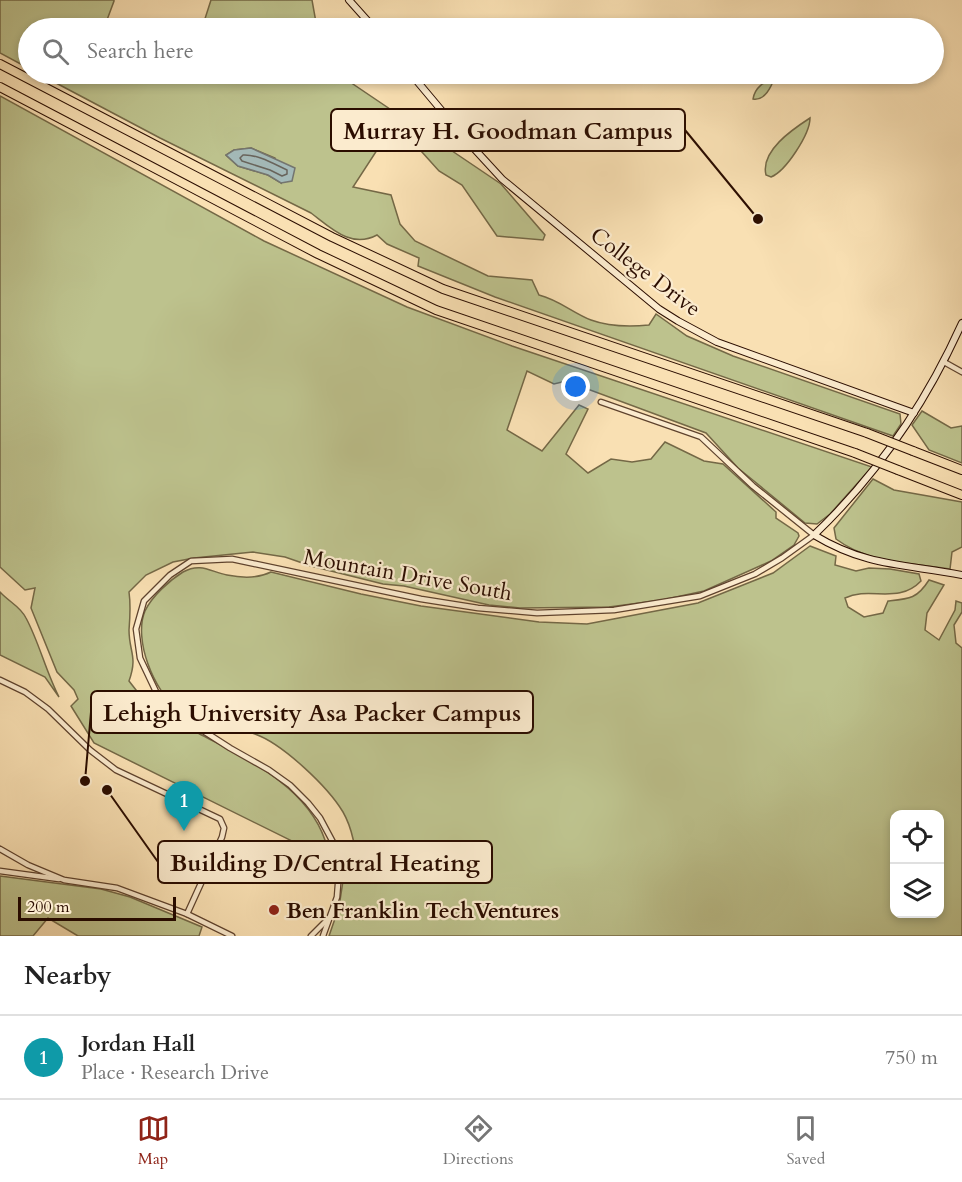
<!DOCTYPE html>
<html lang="en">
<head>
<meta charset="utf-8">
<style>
	:root { --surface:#fff; --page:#f2f2f2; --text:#222; --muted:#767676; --line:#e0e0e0; --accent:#8f2418 }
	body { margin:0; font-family:Cardo,serif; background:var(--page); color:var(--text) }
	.controls { position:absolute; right:18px; bottom:18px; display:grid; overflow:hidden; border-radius:12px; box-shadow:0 3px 9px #0003 }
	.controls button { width:54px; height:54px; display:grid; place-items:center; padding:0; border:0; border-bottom:2px solid var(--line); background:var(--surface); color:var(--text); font:30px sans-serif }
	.scale { position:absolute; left:18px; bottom:15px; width:158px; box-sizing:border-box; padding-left:6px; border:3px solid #2b0d00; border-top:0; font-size:16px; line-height:21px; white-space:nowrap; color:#2b0d00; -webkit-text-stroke:4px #fbebce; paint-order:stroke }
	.you { position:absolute; left:576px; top:387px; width:21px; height:21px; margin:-15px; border:4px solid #fff; border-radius:50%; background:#1a73e8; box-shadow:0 0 0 9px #1a73e833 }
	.badge { display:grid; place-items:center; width:39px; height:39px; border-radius:50%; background:var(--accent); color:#fff; font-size:20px; font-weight:700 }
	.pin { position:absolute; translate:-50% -50px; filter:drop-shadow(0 2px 3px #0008) }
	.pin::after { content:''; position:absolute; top:32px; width:21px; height:18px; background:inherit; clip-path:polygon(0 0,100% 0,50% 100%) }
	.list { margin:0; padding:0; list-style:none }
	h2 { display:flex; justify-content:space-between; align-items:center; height:78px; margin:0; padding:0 24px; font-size:26px }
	h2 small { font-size:20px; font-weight:400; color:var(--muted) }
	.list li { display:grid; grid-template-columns:39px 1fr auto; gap:18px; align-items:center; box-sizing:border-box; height:84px; padding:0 24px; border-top:2px solid var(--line) }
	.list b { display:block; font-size:22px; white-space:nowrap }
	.list p { margin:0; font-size:20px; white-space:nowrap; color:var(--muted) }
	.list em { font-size:20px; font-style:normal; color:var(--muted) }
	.icon { flex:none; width:33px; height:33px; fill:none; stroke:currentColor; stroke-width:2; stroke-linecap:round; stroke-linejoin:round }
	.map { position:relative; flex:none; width:962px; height:936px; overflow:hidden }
	.search { position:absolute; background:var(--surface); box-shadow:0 3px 9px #0003; left:18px; right:18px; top:18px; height:66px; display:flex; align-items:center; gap:15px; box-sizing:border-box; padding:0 21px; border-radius:33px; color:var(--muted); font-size:22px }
	.sheet { height:162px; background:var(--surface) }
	nav { display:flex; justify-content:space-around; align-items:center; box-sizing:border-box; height:84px; border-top:2px solid var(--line); background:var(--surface); font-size:16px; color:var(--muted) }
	nav a { display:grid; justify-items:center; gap:3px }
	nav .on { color:var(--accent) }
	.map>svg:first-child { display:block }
</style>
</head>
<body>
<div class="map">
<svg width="962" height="936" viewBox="0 0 962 936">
	<rect width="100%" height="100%" fill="#f9e0b3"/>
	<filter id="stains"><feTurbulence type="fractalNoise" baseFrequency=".00333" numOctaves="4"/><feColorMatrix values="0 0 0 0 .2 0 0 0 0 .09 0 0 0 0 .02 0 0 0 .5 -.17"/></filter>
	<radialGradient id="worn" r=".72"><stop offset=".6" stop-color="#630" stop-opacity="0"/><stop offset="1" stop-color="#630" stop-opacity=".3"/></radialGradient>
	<!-- green -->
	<g fill="#bdc28d" stroke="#746846" stroke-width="1.5" fill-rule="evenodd">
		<polygon points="0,0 114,0 114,1 104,28 28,28 28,68 0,53"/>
		<polygon points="211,0 312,0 317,28 202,28"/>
		<path d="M39,74H162L178,78L188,74H338L501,184L545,235L543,240L497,236L462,185L439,171L421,151L403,146L379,147L353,187L391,195L400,224L415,241L488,276L532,280L539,295C559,300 573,313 591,320C610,327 629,327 649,325L656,314L687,336L733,356L900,414L901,424L893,436L495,297L418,266L419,258L387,244L377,235C351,249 331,228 311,213L160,138ZM251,148L275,158L281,183L268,175L238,166L226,155L234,150Z"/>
		<path d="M775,77C771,87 765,101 753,99C755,87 764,82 775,77Z"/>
		<path d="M0,96L264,241L407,307L512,346L872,467L830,514L817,524L805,523L738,468L706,433L566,381L554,384L527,371L507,430L542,451L579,405L588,409L566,454L588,473L611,459L632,462L651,459L665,442L704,461L723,464L776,512V518L798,533L799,536L794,545L771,561L704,591L662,600L609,607L520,608L489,605L404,586L383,584L311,566L285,557L253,552L194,558L173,562L146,575L129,592C131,606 130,617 129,630C129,652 138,656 129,681C139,695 151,707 165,716C175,723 187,727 198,733C246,759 306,785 325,840L321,846L312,851L94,743L71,706L78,699L74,690L57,672L31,608L35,588L25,590L0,567Z"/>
		<path d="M810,118C810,134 786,171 771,177L766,175C760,151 793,129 810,118Z"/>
		<polygon points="922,411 951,428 962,426 962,463 929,450 912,425"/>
		<path d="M873,479L894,490L962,502V547L952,552L950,569C911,562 869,564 836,539L834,528Z"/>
		<path d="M810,546L836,556L835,565L856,571L869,568L890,569L919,574L921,581C898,605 870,586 845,598L848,607L864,617L883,613L888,601C909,599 917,599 929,580L944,585L927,613L925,630L939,640L955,610L956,601L962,603V612L954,625L956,643L962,648V936H329L339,907L343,881L358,878C357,856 354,831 343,812C328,787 283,744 255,734C230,725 201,725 178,709C154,692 133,639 145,611C152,596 170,580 183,572C201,562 211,572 227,575C242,578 257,579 271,572L361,594L421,606L539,622L587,624L698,603L773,573ZM894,814H940V914H894Z"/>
		<path d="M0,592C9,602 20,606 26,618C39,642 46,672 59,697L45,677L0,655Z"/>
		<polygon points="0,876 101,889 130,897 202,927 199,936 78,936 48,918 33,936 0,936"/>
	</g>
	<!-- water -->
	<polygon fill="#a4bab9" stroke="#74756f" stroke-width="1.5" points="251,148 295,168 292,181 281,183 268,175 238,166 226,155 234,150"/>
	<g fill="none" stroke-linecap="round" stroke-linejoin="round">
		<!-- shore -->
		<path stroke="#68645c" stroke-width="1.5" d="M243,155C257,154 274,164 287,170V174L282,176L270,170L242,161L240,158Z"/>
		<defs>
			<g id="street">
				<polyline points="944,362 962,372"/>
				<polyline points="0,680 25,692 48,709 90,750 116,770 220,819 224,828 222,837 187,914"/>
				<polyline points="0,849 28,865 64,880 117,888 187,914 232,936"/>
				<polyline points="0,871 59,879"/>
				<polyline points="311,936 328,919"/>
				<polyline points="323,936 337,897 339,871 335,846 320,818 308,803 290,785 269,770 230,748 188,721 159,698 140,658 136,629 144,601 170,575 191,561 232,559 421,599 478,608 537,613 614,610 700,596 755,574 782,558 814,535 753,486 701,437 601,402"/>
			</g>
			<g id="secondary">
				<polyline points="349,0 374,28"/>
				<polyline points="411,74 468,142 502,179 659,309 678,321 717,342 914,413"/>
				<path d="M962,323C926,403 878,474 814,535C867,567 905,564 962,575"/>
			</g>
			<g id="highway">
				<polyline points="0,64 332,237 443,289 867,433"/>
				<polyline points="0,87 318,254 436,310 855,453"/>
				<polyline points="913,451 962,470"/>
				<polyline points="898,470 962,495"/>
			</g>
		</defs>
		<!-- street casing -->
		<use href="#street" stroke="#5e422d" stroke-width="7"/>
		<!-- secondary casing -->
		<use href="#secondary" stroke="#2b0d00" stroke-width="8"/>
		<!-- highway casing -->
		<use href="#highway" stroke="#2b0d00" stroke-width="10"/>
		<!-- street -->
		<use href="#street" stroke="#fbebce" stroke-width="4.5"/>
		<!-- secondary -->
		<use href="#secondary" stroke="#fbebce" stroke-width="6"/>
		<!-- highway -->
		<use href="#highway" stroke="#f9e0b3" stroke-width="8"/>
		<defs>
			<g id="highway-bridge">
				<polyline points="867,433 913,451"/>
				<polyline points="855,453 898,470"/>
			</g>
		</defs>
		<!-- highway-bridge casing -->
		<use href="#highway-bridge" stroke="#2b0d00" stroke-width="10" stroke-linecap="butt"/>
		<!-- highway-bridge -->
		<use href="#highway-bridge" stroke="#f9e0b3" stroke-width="8"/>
	</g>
	<!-- markers -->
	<circle fill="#8f2418" stroke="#fbebce" stroke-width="2" cx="274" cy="910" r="6"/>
	<g text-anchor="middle" stroke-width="4.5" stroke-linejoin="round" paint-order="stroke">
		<!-- street labels -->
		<g font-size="22" fill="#2b0d00" stroke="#fbebce">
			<text transform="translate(646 271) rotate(37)" y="8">College Drive</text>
			<text transform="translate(408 574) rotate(10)" y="8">Mountain Drive South</text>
		</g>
		<!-- poi labels -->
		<g font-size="22" font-weight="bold" fill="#2b0d00" stroke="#fbebce" text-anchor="start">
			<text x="286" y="918">Ben Franklin TechVentures</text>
		</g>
	</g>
	<!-- callouts -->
	<path fill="none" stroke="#2b0d00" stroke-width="2" d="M758 219L685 130M85 781L91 712M107 790L158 862"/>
	<g fill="#2b0d00" stroke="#fbebce" stroke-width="2">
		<circle cx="758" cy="219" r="6"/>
		<circle cx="85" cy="781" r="6"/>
		<circle cx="107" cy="790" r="6"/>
	</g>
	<g fill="#fbebce" stroke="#2b0d00" stroke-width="2">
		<rect x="331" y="109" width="354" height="42" rx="6"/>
		<rect x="91" y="691" width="442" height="42" rx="6"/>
		<rect x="158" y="841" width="334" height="42" rx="6"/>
	</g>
	<g font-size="24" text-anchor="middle" font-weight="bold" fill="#2b0d00">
		<text x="508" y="139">Murray H. Goodman Campus</text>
		<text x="312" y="721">Lehigh University Asa Packer Campus</text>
		<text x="325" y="871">Building D/Central Heating</text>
	</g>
	<rect width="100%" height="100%" filter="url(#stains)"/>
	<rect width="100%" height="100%" fill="url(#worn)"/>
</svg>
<div class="controls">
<button><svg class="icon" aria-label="locate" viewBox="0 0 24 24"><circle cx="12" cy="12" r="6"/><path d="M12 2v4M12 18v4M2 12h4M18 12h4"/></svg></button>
<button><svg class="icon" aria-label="layers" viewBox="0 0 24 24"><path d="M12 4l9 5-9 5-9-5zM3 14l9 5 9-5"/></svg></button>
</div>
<div class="scale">200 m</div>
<div class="you"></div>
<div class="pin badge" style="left:184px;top:831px;background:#0f9aa8">1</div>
<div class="search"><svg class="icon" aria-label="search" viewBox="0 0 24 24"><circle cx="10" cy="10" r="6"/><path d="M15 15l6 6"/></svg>Search here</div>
</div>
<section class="sheet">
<h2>Nearby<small></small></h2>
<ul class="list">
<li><span class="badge" style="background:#0f9aa8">1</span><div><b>Jordan Hall</b><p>Place · Research Drive</p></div><em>750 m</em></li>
</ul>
</section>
<nav>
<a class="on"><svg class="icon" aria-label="map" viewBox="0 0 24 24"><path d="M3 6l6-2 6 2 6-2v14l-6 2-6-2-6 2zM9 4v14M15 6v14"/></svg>Map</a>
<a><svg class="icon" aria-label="directions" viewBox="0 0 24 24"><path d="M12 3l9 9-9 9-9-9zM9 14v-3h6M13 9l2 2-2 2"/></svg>Directions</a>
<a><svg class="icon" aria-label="saved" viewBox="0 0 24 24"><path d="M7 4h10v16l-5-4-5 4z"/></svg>Saved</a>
</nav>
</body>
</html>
